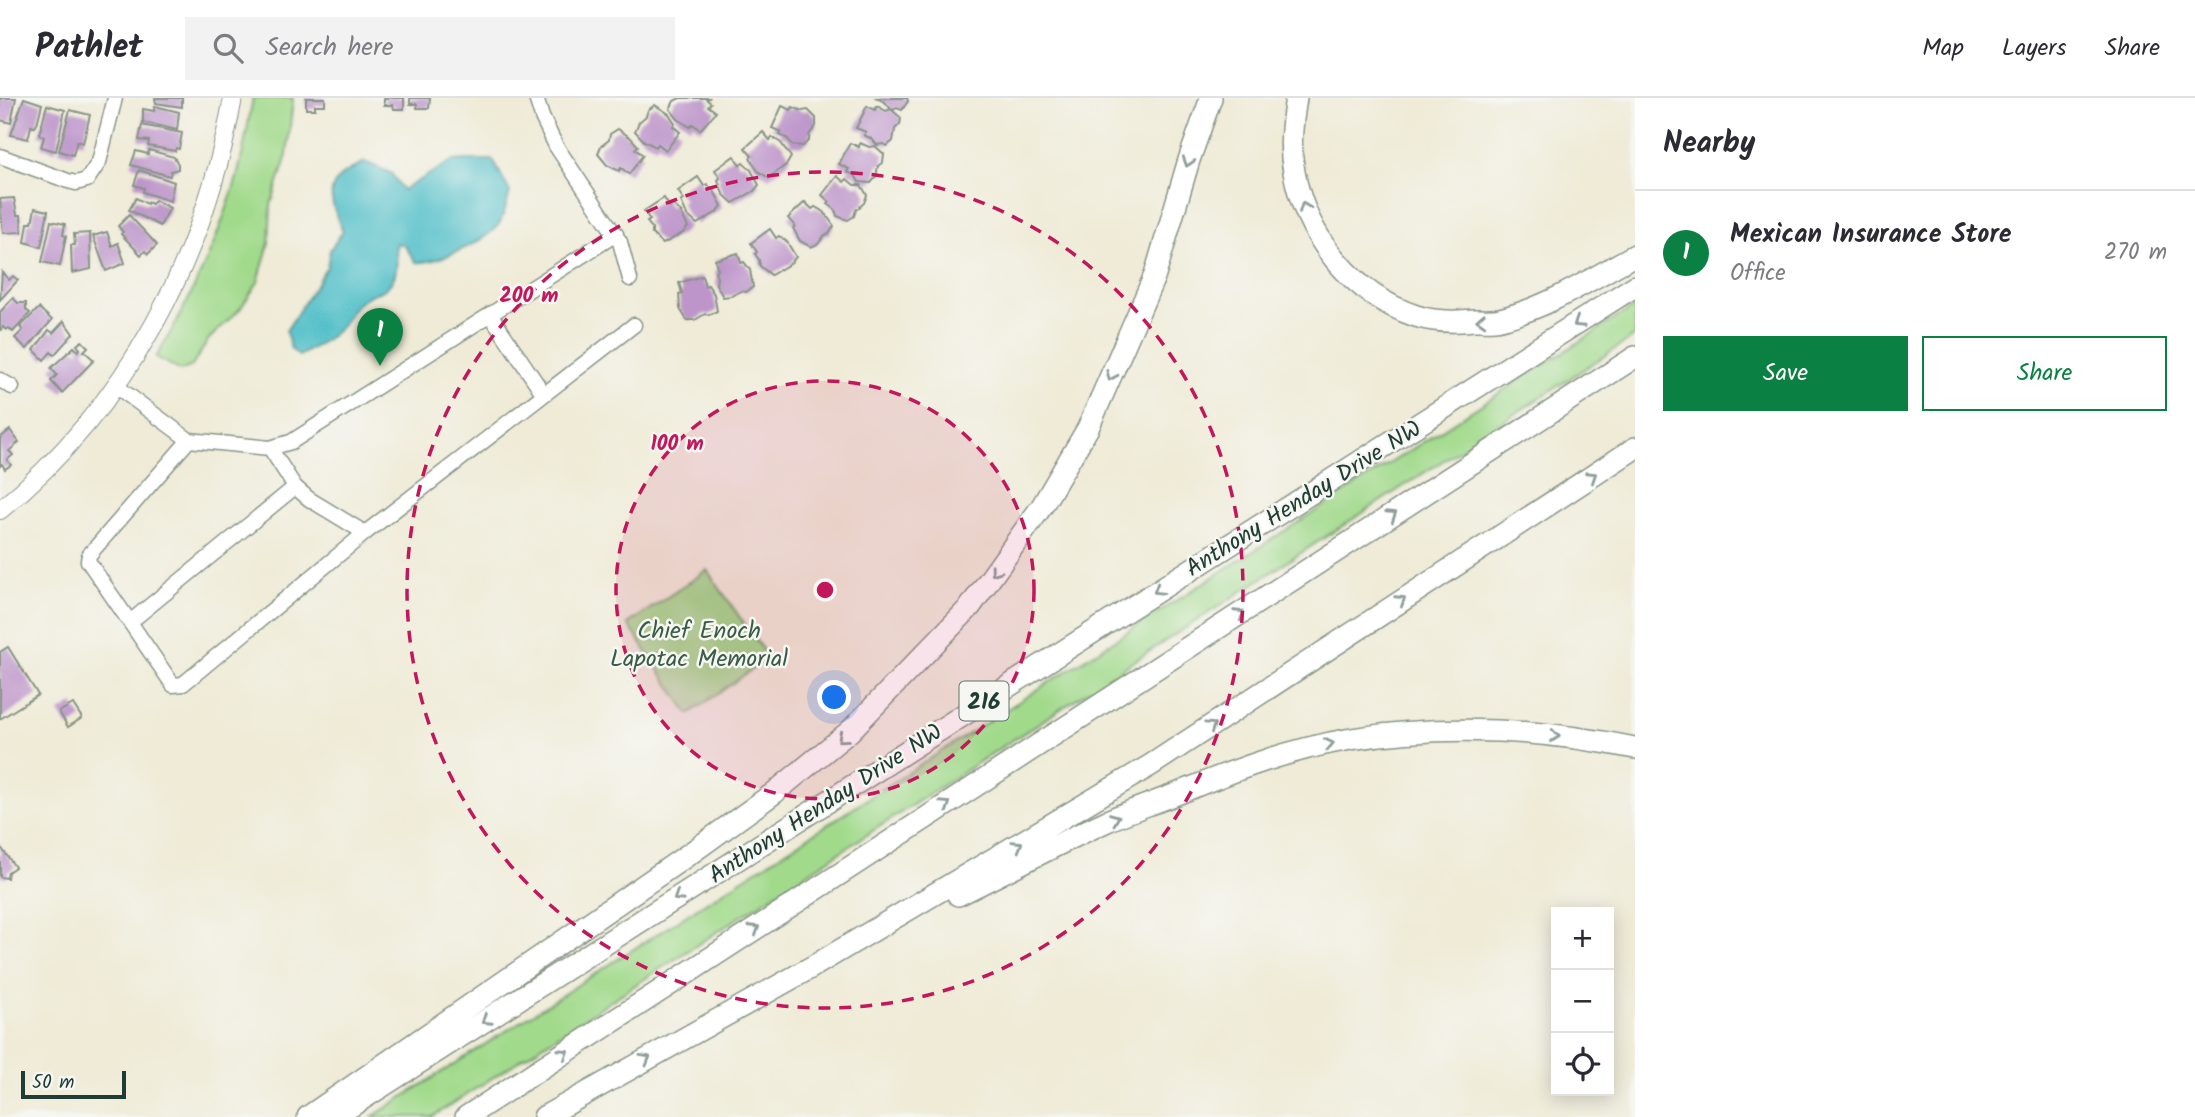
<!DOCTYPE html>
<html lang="en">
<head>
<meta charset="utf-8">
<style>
	:root { --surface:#fff; --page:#f2f2f3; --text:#2b2b33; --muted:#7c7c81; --line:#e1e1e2; --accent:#0b8043 }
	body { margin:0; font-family:Kalam,sans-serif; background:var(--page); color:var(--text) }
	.controls { position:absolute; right:21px; bottom:21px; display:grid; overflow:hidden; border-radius:0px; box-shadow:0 4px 18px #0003 }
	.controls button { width:63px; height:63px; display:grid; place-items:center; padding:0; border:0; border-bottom:2px solid var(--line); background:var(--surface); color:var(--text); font:35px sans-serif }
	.scale { position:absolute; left:21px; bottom:18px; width:105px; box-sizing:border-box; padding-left:7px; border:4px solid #1f3d34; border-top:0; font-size:19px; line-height:24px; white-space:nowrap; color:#1f3d34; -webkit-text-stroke:5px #f6f6f2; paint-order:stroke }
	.you { position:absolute; left:835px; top:600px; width:24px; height:24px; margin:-18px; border:5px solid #fff; border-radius:50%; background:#1a73e8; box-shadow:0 0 0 10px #1a73e833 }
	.badge { display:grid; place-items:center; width:46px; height:46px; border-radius:50%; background:var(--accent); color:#fff; font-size:23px; font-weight:700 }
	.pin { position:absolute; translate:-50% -58px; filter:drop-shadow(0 2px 4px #0008) }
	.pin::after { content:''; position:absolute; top:37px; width:24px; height:21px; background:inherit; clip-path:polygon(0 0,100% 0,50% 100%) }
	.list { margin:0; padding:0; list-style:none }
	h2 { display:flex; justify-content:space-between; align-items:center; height:91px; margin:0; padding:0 28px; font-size:30px }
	h2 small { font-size:23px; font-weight:400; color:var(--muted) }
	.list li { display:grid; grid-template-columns:46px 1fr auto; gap:21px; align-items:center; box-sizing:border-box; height:126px; padding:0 28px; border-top:2px solid var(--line) }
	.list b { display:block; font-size:26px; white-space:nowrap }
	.list p { margin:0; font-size:23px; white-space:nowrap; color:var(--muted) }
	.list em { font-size:23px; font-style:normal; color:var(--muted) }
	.actions { display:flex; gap:14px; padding:21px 28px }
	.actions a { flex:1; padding:16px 0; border:2px solid var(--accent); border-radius:0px; text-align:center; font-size:24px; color:var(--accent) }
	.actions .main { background:var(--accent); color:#fff }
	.icon { flex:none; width:38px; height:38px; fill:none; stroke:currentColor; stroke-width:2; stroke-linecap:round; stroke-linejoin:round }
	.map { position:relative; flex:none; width:1635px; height:1019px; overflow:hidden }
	header { display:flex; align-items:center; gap:42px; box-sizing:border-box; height:98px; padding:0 35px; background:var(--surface); border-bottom:2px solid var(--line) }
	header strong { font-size:33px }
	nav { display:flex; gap:38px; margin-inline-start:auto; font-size:24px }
	.search { width:490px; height:63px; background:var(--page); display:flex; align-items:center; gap:18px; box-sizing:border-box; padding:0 24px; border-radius:0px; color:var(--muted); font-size:26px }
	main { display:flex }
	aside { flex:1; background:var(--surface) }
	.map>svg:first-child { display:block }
</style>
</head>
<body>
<header>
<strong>Pathlet</strong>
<div class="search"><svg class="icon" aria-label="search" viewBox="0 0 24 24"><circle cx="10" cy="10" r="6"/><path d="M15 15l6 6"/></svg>Search here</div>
<nav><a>Map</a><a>Layers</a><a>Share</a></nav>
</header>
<main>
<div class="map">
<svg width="1635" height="1019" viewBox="0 0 1635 1019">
	<rect width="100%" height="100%" fill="#f6f6f2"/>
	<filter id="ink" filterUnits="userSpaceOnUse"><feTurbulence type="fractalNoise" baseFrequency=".0143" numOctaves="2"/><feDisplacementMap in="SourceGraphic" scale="14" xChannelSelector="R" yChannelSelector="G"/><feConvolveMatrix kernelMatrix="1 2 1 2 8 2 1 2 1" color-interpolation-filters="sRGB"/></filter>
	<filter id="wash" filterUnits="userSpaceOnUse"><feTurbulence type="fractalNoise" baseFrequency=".00686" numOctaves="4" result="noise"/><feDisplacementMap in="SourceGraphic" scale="28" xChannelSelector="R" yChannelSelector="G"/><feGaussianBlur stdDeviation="1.57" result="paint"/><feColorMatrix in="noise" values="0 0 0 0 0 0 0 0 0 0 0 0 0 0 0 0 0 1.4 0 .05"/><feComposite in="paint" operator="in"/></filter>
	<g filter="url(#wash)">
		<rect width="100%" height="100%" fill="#efebd7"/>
		<!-- green -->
		<g fill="#a2da8c" stroke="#608c60" stroke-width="2">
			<path d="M253,0H293L287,57L271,107L269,145L258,184L240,211L209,241L192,268L181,273L156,259C189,206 215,148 234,89C243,61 247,29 253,0Z"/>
			<polygon points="1635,208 1635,238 432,1019 372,1019"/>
			<polygon points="707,472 768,560 689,616 628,526"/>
		</g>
		<!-- water -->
		<path fill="#52c0c9" stroke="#387e7e" stroke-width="2" d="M466,62H493L510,94C507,104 504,118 499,126C486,143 437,166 416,164L404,147L396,145C396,158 399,171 392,183C386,194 374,194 365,200C353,207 351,215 344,225C334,239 314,249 299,258L291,251L286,233L327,169L330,152L343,133C326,94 324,84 365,64L391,75L403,92L452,63Z"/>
		<g id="blocks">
			<!-- building -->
			<g fill="#bd95cb">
				<polygon points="0,0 16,0 11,25 0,22"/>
				<polygon points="24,0 42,6 37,26 35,29 31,28 28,41 11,37"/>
				<polygon points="155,0 182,0 182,9 156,5"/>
				<polygon points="306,0 325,0 325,7 315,7 315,11 306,11"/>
				<polygon points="384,0 404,0 404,11 394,11 393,7 384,7"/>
				<polygon points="410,0 430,0 429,10 417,10 417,6 410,6"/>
				<polygon points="680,0 709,0 707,2 711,5 708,8 716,14 700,32 693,26 690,29 678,21 670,11 674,3"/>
				<polygon points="877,0 907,0 908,3 902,12 897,10 892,12 901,20 900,26 895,31 893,43 887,48 883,46 877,47 872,41 864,37 866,34 856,30 867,8 875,12 877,8 886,13 891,11 886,5"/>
				<polygon points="47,7 65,12 56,53 41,49 44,39 39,37"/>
				<polygon points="655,7 669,16 675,25 673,28 680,34 666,52 658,46 656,49 644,43 635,33 639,24 646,18 648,12"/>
				<polygon points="155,8 179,14 177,32 143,24 143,11 154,13"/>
				<polygon points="782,8 791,12 793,9 802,13 808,12 816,20 816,28 809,37 809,42 803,48 792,47 788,41 780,37 781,34 772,30"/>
				<polygon points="70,12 90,17 83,45 77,43 73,57 59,53"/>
				<polygon points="142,27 182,35 179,51 176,50 175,53 148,48 149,43 139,42"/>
				<polygon points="618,31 631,40 638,48 635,51 643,57 629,76 621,70 619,73 607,67 598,56 601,48 609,42 610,36"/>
				<polygon points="763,34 770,42 772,39 781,45 791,59 787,66 769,80 758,73 750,60 752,58 745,50"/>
				<polygon points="850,45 859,49 860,45 869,49 875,48 884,56 883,64 878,68 876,79 871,85 859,84 855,77 847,74 849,71 839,66"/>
				<polygon points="149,52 174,59 178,66 178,71 171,73 170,78 131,67 136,53 148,56"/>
				<polygon points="734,58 740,67 743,65 751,72 759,87 754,93 733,105 723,96 718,82 720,80 715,72"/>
				<polygon points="139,72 174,84 170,103 143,94 144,90 134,87"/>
				<polygon points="837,78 844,84 847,81 854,87 861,87 867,97 864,105 856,112 854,118 848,122 837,118 835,111 828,106 830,104 822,97"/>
				<polygon points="698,79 704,88 707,86 714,93 722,108 717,114 697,126 687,117 681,103 684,102 678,93"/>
				<polygon points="14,100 17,117 21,117 22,134 3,135 0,101"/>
				<polygon points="136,100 147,106 148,104 152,106 155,102 170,110 160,128 129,112"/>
				<polygon points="664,100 670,109 673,107 680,113 688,129 683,135 663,146 652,136 652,130 647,124 650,122 644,113"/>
				<polygon points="805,104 812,111 815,109 824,114 834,128 829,136 825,137 818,146 811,149 800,143 793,130 795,128 788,120"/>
				<polygon points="35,110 48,113 41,149 25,144 28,125 32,125"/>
				<polygon points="129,117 157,147 148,156 145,153 141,157 121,136 123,134 118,128"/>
				<polygon points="51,123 65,126 63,137 66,138 60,168 42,164"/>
				<polygon points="770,131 776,140 779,138 787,144 796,159 791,165 771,177 760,168 759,162 755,156 757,154 751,145"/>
				<polygon points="107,134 112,148 118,145 125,165 106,173 93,138"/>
				<polygon points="90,135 91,171 72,175 71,147 75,147 74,136"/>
				<polygon points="738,155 741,165 744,164 750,172 753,189 746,194 741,193 731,198 723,199 716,186 717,180 715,173 718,172 715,162"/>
				<polygon points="2,174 9,182 13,178 18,182 0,202"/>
				<polygon points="702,178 705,188 708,187 714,196 717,213 709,217 705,216 695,222 687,222 680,211 679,196 682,195 679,185"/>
				<polygon points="13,200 18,205 26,205 26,212 30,215 13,234 9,230 6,232 3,229 0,233 0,214"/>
				<polygon points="39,210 52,222 27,251 15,240 23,232 20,229"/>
				<polygon points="64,223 73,236 54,257 51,254 44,262 34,252 49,232 53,235"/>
				<polygon points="82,243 88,249 84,253 94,262 62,295 51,283 57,277 51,270 74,249 78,253 80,251 77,247"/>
				<polygon points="10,332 19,344 9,353 13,357 7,362 11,367 5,371 2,366 0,368 0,340"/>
				<polygon points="8,549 38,597 0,621 0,554"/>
				<polygon points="73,606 82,620 68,629 59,614"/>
				<polygon points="0,748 15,769 8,774 7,780 0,779"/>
			</g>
		</g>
	</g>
	<g filter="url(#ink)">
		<use href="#blocks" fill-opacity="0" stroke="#879486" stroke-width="2"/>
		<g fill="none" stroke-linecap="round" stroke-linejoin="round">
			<defs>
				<g id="minor">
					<polyline points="536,0 542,19 556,48 620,144 630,181"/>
					<polyline points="0,58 68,83 76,85 87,82 99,64 115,0"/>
					<polyline points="490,216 543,295"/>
					<polyline points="0,282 12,289"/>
					<polyline points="116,288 189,342 270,350 291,344 616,136"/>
					<polyline points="189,342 89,457 88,463 173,587 183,586 365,435"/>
					<polyline points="270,350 295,389 309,401 365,435 634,227"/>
					<polyline points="130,524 295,389"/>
				</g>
				<path id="major" d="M0,412C128,307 204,161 233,0"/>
				<g id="highway">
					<path d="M1296,0C1292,25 1289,49 1294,74C1306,139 1353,197 1416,218C1434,224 1455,224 1474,222C1482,222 1492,223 1500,221C1548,210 1592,180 1635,157"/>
					<path d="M958,797C1007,773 1055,747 1105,724C1129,713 1154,705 1179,695C1234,672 1291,651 1351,641C1445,626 1541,631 1635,650"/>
					<polyline points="308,1019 695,752 774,695 850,633 970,509 1042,408 1088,330 1155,177 1189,62 1211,0"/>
					<polyline points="334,1019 1635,188"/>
					<polyline points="466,1019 1635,259"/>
					<polyline points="544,1019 812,869 1151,667 1635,350"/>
				</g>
			</defs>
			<!-- minor casing -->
			<use href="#minor" stroke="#879486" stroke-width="17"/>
			<!-- major casing -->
			<use href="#major" stroke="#879486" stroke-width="20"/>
			<!-- highway casing -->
			<use href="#highway" stroke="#879486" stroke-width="24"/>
			<!-- minor -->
			<use href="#minor" stroke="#fff" stroke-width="14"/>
			<!-- major -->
			<use href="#major" stroke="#fff" stroke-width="18"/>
			<!-- highway -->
			<use href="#highway" stroke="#fff" stroke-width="21"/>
		</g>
		<!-- one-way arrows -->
		<defs><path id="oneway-chevron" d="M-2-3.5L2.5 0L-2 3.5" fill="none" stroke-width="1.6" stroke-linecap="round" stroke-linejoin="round" transform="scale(1.75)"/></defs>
		<g stroke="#8f9e9a">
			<use href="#oneway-chevron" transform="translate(1188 64) rotate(108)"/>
			<use href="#oneway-chevron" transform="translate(1304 109) rotate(-111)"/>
			<use href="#oneway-chevron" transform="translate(1481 222) rotate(177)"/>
			<use href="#oneway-chevron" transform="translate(1578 225) rotate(147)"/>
			<use href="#oneway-chevron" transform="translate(1111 278) rotate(114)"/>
			<use href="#oneway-chevron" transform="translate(1592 378) rotate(-33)"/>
			<use href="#oneway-chevron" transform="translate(1392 417) rotate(-33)"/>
			<use href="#oneway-chevron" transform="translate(995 473) rotate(126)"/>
			<use href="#oneway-chevron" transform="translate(1158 492) rotate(148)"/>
			<use href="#oneway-chevron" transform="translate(1401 502) rotate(-33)"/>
			<use href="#oneway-chevron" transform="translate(1240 516) rotate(-33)"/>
			<use href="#oneway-chevron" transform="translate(1211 628) rotate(-34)"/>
			<use href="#oneway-chevron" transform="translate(1555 638) rotate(6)"/>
			<use href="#oneway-chevron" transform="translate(842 640) rotate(139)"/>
			<use href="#oneway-chevron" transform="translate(1329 646) rotate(-12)"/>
			<use href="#oneway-chevron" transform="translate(946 707) rotate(-33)"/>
			<use href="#oneway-chevron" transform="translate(1115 720) rotate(-22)"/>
			<use href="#oneway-chevron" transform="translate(1018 747) rotate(-31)"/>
			<use href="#oneway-chevron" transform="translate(678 799) rotate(147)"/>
			<use href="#oneway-chevron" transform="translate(755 831) rotate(-33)"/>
			<use href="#oneway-chevron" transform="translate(486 922) rotate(147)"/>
			<use href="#oneway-chevron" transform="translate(564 955) rotate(-33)"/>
			<use href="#oneway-chevron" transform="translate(646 961) rotate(-30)"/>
		</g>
	</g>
	<!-- distance rings -->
	<circle cx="825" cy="492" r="209" fill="#c2185b" fill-opacity=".12"/>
	<g fill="none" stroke="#c2185b" stroke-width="3.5" stroke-dasharray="12 9">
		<circle cx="825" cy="492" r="209"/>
		<circle cx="825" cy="492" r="418"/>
	</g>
	<g text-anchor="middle" stroke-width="5" stroke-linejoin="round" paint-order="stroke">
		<!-- shield labels -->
		<rect fill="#f6f6f2" stroke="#60746d" stroke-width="2" x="959.5" y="583.5" width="49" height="39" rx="5"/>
		<g font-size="23" font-weight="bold" fill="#1f3d34">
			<text x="984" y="611">216</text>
		</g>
		<!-- street labels -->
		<g font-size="24" fill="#1f3d34" stroke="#f6f6f2">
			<text transform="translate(1303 400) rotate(-32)" y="8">Anthony Henday Drive NW</text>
			<text transform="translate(825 705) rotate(-33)" y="8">Anthony Henday Drive NW</text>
		</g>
		<!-- park labels -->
		<g font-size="24" fill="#395c46" stroke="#f6f6f2">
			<text x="699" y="540">Chief Enoch<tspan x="699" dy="28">Lapotac Memorial</tspan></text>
		</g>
	</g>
	<circle cx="825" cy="492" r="10" fill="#c2185b" stroke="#f6f6f2" stroke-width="3.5"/>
	<g font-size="21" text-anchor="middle" font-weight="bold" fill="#c2185b" stroke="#f6f6f2" stroke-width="5" stroke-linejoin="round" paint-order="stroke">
		<text x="529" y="204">200 m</text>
		<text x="677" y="352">100 m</text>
	</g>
</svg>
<div class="controls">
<button>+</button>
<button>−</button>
<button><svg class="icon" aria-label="locate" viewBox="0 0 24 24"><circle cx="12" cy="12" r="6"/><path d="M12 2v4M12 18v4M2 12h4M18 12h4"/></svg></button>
</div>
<div class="scale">50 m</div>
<div class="you"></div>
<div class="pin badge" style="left:380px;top:268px">1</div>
</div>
<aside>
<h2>Nearby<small></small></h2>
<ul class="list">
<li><span class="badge">1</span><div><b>Mexican Insurance Store</b><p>Office</p></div><em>270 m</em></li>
</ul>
<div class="actions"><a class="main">Save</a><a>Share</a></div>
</aside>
</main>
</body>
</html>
